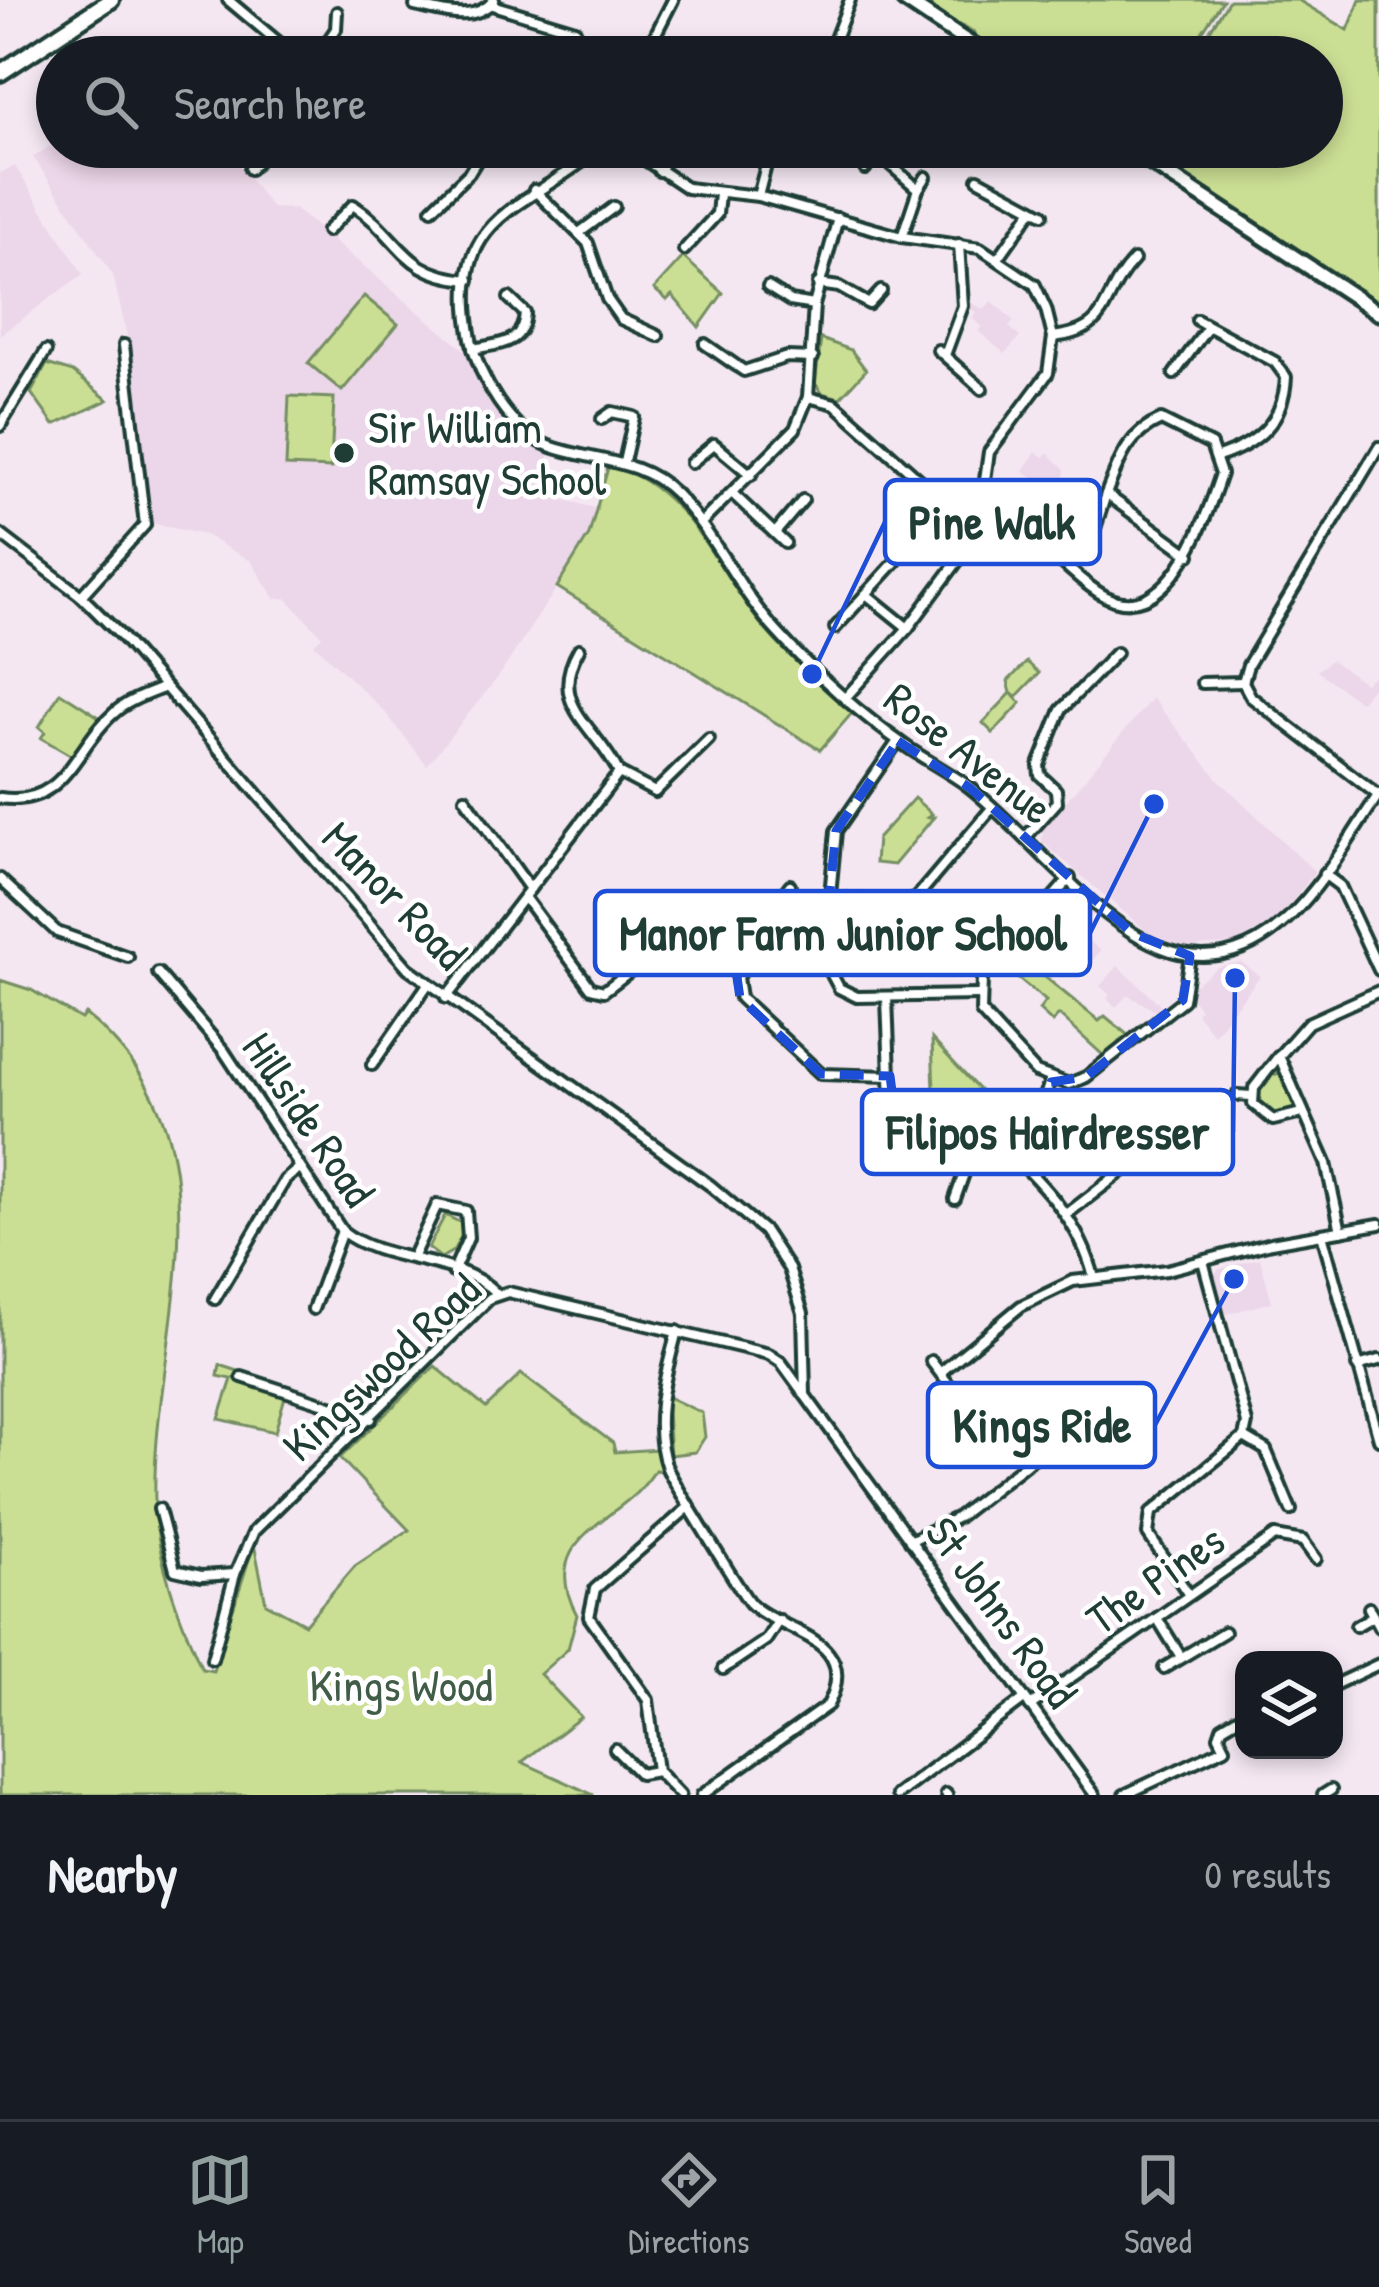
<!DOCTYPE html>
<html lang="en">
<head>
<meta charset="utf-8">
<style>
	:root { --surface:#171b24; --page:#242831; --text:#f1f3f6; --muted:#9ea1a6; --line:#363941; --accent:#92a19f }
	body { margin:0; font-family:"Patrick Hand",sans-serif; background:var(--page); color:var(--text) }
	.controls { position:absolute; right:36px; bottom:36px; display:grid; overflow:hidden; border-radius:24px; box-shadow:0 6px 18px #0003 }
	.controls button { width:108px; height:108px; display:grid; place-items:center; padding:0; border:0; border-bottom:3px solid var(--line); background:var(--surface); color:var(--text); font:60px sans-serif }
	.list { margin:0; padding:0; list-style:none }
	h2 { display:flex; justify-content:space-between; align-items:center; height:156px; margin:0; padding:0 48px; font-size:51px }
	h2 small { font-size:39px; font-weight:400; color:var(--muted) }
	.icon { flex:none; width:66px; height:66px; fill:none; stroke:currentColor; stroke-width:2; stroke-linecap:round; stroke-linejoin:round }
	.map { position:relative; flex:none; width:1379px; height:1795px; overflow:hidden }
	.search { position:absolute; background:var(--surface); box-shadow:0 6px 18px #0003; left:36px; right:36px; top:36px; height:132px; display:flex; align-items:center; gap:30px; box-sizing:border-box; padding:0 42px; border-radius:66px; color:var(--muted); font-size:45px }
	.sheet { height:324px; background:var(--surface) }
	nav { display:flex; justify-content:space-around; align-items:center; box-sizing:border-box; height:168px; border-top:3px solid var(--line); background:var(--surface); font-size:33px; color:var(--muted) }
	nav a { display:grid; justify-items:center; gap:6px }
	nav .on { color:var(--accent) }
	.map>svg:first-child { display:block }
</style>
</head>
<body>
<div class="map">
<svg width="1379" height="1795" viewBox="0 0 1379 1795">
	<rect width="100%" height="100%" fill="#f4e7f2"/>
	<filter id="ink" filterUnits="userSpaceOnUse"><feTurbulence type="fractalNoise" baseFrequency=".00833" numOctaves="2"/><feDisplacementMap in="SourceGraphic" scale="24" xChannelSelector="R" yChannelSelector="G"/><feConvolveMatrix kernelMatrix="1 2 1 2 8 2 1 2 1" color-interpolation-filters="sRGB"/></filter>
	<g filter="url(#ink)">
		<!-- built -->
		<g fill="#ecd6e9">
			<polygon points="57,142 57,147 224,147 272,208 295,209 468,353 505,421 550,454 536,492 598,509 580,552 499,676 427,765 385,712 314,644 322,636 286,598 275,599 251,561 205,535 150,523 131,353 113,275 33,157"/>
			<polygon points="15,166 83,274 0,335 0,173"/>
			<polygon points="967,301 984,309 992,301 1014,321 1009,327 1020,337 1005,354 978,331 982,327 972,318 976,312 967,307"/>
			<polygon points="1036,452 1044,457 1048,453 1065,470 1059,502 1023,470"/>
			<polygon points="1331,660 1365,683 1379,671 1379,679 1360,702 1317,671"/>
			<polygon points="1152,698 1219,780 1315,872 1280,917 1236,943 1186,947 1151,935 1042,842 1043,829"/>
			<polygon points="1089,904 1096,911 1078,931 1101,951 1081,972 1051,945"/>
			<polygon points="1241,962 1260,976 1214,1035 1196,1013 1200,1009 1192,999 1194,985 1217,967"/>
			<polygon points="1118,966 1162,1006 1157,1012 1128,995 1116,1007 1107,999 1110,995 1100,986"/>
			<polygon points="1260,1258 1272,1302 1223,1315 1212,1277 1219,1269"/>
		</g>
		<!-- green -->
		<g fill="#cbdf94" stroke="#758e64" stroke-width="3">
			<polygon points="932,0 1223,0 1186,57 998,57 975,41 974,32 930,11"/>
			<polygon points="1229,0 1298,0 1348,30 1360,0 1379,0 1379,305 1141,147 1322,147 1322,57 1193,57"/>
			<polygon points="683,257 723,293 699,327 672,295 667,300 654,289"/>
			<polygon points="364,296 398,324 342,391 308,363"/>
			<polygon points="821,339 851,350 866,370 840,398 822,393 815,383"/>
			<polygon points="47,364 73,372 108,400 54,425 31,393"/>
			<polygon points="289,396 334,398 331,468 286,466"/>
			<path d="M609,464C688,489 712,562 759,622C786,656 821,683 853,712L820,750L557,587L589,535Z"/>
			<polygon points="1027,662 1039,673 1017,696 1011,693 1021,703 993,733 983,723 1011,693 1008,681"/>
			<polygon points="60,692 99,717 72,756 41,738 45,732 39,727"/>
			<polygon points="914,798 932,814 928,817 934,817 894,865 875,863 877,839"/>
			<polygon points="1051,948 1056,953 1040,973 1099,1021 1105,1016 1130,1037 1104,1056 1059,1015 1052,1022 1039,1010 1046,1001 1001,965 1014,952 1033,967"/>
			<path d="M0,980L31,990L81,1019L85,1014C246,1143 150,1333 155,1502C156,1559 179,1617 202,1669L213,1671L254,1544L266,1603L305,1624L355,1566L409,1530L340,1458L435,1366L486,1408L521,1374L613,1443L615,1452L658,1449L662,1471L655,1470C627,1521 533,1533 577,1615L568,1649L540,1674L581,1717L522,1762L594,1795H0Z"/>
			<polygon points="932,1039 980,1091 934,1092"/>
			<polygon points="1281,1074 1296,1105 1291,1112 1272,1117 1256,1102 1256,1090 1269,1075"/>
			<polygon points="445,1215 467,1226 453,1251 441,1258 428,1248"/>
			<polygon points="220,1365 266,1380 266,1390 285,1397 275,1432 219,1419 232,1379 218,1376"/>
			<polygon points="666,1396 702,1413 705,1437 695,1452 670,1455"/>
		</g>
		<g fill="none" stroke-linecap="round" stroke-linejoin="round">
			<defs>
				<g id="minor">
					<polyline points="228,0 296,57"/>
					<polyline points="492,5 575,30"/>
					<path d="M415,6C443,12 474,24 494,0"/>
					<polyline points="317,57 336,29 337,12"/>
					<polyline points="644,57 673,0"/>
					<polyline points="701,57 702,53"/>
					<polyline points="828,57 850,0"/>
					<polyline points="568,147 582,162"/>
					<path d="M601,147C527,211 447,210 471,339C479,378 510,431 549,446C593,462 640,458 675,493C716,535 738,590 777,632C815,674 861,715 907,747C927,761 949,772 968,786C1031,834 1110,945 1189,955C1283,967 1334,859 1379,794"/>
					<polyline points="626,147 687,188 758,196 902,237 980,248 1035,285 1046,309 1053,337 1048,373 989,452 977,535 908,628 846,697"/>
					<polyline points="756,148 778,157"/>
					<polyline points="877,153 918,189 902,237"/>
					<polyline points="250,169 271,147"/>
					<polyline points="865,169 881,147"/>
					<polyline points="659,171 672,147"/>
					<polyline points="978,179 1043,214"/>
					<polyline points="918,189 926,177"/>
					<polyline points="534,190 588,243 607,299 621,319 658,336"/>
					<polyline points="758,196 769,154"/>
					<polyline points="432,209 469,173 485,147"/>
					<path d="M327,231L353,205C403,238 401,275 469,280"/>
					<polyline points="579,233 614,207"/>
					<polyline points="684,250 717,214 719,194"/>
					<polyline points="999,257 1033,209"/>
					<polyline points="818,284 839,287 869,304 881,291"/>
					<polyline points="768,287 790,301 814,305"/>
					<path d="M1197,320L1275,362L1286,377C1284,422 1257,444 1218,457"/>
					<path d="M1053,337C1114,330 1097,299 1134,260"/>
					<polyline points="705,344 744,371 787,357 813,358"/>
					<path d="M473,349C501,343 523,345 525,313L509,298"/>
					<polyline points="938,350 982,389"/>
					<polyline points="945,355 963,306 959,244"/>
					<polyline points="1174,374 1208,327"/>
					<polyline points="808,397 835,404 939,497 941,504 917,528"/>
					<polyline points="602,419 612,412 634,417 624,462"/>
					<polyline points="0,426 46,351"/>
					<polyline points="691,463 714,444 751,475"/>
					<polyline points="734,495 785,543"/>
					<path d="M983,515C1042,528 1053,562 1098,592C1166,638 1206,518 1221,474L1211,445L1161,420C1127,434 1119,461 1106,494L1190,555"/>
					<polyline points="701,523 795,429 808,397 814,305 838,218"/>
					<polyline points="775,533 803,500"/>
					<polyline points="0,534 81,596 121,636 408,968 711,1186 764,1231 789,1269 803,1313 805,1395"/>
					<polyline points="1069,564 1092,538 1106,494"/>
					<polyline points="866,594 908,628"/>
					<polyline points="81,596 145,525 124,345"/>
					<polyline points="835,628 896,561"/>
					<polyline points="1243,682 1248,665 1379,447"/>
					<polyline points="1243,682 1251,697 1378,795"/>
					<polyline points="1202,683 1243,682"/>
					<polyline points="898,741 836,831 824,960 839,988 857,997 978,995"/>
					<polyline points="619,773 655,792 709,739"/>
					<path d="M0,798C66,808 74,747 114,713C128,700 148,694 165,687"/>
					<polyline points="465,798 530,889"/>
					<polyline points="1025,838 1057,802 1056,790 1040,775 1039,765 1061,710 1116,653"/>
					<polyline points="1324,874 1340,886 1379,970"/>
					<polyline points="1070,878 982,978 981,1012 1036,1072 1069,1084 1086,1077 1183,1000 1190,956"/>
					<polyline points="0,879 57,932 128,957"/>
					<polyline points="524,897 591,988 604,991 651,955"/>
					<polyline points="829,897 904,904 916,898 992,808"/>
					<polyline points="773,936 772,909 790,885"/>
					<polyline points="825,940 764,939 737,977 740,998 821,1074 890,1076"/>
					<path d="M158,973L224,1051L342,1231C385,1265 456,1254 496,1293"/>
					<path d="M446,998L619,773C594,723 547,705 579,649"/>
					<polyline points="887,998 892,1128 908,1144 934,1147 966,1168"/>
					<polyline points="1278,1057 1254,1088 1253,1104 1273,1120 1302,1113"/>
					<polyline points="372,1065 428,984"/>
					<polyline points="1237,1095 1251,1096"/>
					<path d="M1003,1145C1043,1184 1081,1223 1094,1278"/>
					<polyline points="955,1199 966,1168 1039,1115 1050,1081"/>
					<polyline points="1067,1214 1177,1129"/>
					<polyline points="1341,1231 1326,1163 1279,1056 1308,1023 1379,991"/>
					<polyline points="1322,1234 1379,1439"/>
					<polyline points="413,1256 437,1205 466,1211 468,1238 453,1272"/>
					<polyline points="215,1299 285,1180 298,1169"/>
					<polyline points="313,1309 342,1231"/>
					<path d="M677,1331C665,1377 651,1422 667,1468C670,1477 744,1597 750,1603C779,1633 863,1637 828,1705L702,1795"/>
					<polyline points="931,1361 953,1390"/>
					<polyline points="1357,1366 1379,1360"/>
					<polyline points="941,1372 1021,1306 1073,1281 1167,1270 1271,1243 1379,1224"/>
					<polyline points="242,1377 371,1419"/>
					<polyline points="1244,1437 1266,1450 1291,1510"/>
					<polyline points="159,1509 175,1570 201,1576 235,1574"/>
					<polyline points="910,1541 958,1517 1082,1420"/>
					<polyline points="1189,1595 1148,1534 1151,1513 1244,1437 1247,1423 1203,1261"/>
					<polyline points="1369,1608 1379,1627"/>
					<polyline points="1157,1618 1181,1657"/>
					<polyline points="1356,1626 1373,1616"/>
					<polyline points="212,1659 235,1574 254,1531 490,1298 508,1292 769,1354 781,1362 1095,1795"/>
					<polyline points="1164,1668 1224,1632"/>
					<polyline points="723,1669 766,1640 779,1620"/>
					<polyline points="1334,1685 1379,1664"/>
					<polyline points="1030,1706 1275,1536 1303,1541 1316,1559"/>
					<polyline points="615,1749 640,1774 657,1771"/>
					<polyline points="946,1794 947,1795"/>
					<polyline points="680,1795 657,1771 648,1700 589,1617 595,1589 690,1506"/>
					<polyline points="897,1795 1024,1699"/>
					<polyline points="1124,1795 1225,1748 1219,1736 1222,1727 1244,1714"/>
					<polyline points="1323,1795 1331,1790"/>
				</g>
				<g id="secondary">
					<polyline points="904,0 990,57"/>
					<polyline points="1127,147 1379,313"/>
				</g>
				<polyline id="primary" points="0,73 111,0"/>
			</defs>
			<!-- minor casing -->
			<use href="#minor" stroke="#1f3d34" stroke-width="16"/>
			<!-- secondary casing -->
			<use href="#secondary" stroke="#1f3d34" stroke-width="21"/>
			<!-- primary casing -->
			<use href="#primary" stroke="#1f3d34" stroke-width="22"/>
			<!-- minor -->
			<use href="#minor" stroke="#fff" stroke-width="8"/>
			<!-- secondary -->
			<use href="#secondary" stroke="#fff" stroke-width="12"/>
			<!-- primary -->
			<use href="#primary" stroke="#fff" stroke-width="14"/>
		</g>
	</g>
	<!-- marked area -->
	<path fill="none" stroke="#1d4ed8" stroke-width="9" stroke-dasharray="24 15" stroke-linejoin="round" d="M898,741L970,788L1132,933L1190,956L1183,1000L1086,1077L1051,1082L1039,1115L966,1168L898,1138L890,1076L821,1074L740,998L737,977L757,944L825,940L836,831Z"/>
	<!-- markers -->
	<circle fill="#1f3d34" stroke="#fff" stroke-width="4.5" cx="344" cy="453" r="12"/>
	<g text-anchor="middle" stroke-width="9" stroke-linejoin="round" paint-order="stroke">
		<!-- poi labels -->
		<g font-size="45" fill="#1f3d34" stroke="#fff" text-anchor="start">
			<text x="368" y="443">Sir William<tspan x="368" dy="52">Ramsay School</tspan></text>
		</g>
		<!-- street labels -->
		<g font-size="45" fill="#1f3d34" stroke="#fff">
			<text transform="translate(969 753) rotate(38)" y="16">Rose Avenue</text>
			<text transform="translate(395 895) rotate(46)" y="16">Manor Road</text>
			<text transform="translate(309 1119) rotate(56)" y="16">Hillside Road</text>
			<text transform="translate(381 1367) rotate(-43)" y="16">Kingswood Road</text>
			<text transform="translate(1155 1579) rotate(-35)" y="16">The Pines</text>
			<text transform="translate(1002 1612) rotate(54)" y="16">St Johns Road</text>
		</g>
		<!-- park labels -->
		<g font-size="45" fill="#415d47" stroke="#fff">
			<text x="401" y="1701">Kings Wood</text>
		</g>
	</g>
	<!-- callouts -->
	<path fill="none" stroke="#1d4ed8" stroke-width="4.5" d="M812 674L885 522M1154 804L1090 933M1235 978L1233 1132M1234 1279L1155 1425"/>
	<g fill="#1d4ed8" stroke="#fff" stroke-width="4.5">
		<circle cx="812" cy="674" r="12"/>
		<circle cx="1154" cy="804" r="12"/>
		<circle cx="1235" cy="978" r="12"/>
		<circle cx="1234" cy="1279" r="12"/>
	</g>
	<g fill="#fff" stroke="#1d4ed8" stroke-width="4.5">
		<rect x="885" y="480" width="215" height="84" rx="12"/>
		<rect x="595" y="891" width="495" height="84" rx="12"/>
		<rect x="862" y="1090" width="371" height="84" rx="12"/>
		<rect x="928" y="1383" width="227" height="84" rx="12"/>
	</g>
	<g font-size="48" text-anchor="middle" font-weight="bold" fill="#1f3d34">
		<text x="992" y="539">Pine Walk</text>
		<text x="843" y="950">Manor Farm Junior School</text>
		<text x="1048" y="1149">Filipos Hairdresser</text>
		<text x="1042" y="1442">Kings Ride</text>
	</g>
</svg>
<div class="controls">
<button><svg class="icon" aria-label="layers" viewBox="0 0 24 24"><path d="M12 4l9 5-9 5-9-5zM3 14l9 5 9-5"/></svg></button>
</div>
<div class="search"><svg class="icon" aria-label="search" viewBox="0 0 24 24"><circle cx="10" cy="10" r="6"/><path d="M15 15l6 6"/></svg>Search here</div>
</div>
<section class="sheet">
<h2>Nearby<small>0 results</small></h2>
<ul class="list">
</ul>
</section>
<nav>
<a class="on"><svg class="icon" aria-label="map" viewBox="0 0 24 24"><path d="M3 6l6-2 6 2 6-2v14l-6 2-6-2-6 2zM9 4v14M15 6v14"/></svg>Map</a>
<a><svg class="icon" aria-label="directions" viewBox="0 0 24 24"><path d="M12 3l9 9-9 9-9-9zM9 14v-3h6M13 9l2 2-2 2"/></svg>Directions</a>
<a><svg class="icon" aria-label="saved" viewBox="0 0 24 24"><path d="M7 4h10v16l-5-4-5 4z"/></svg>Saved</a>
</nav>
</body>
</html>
